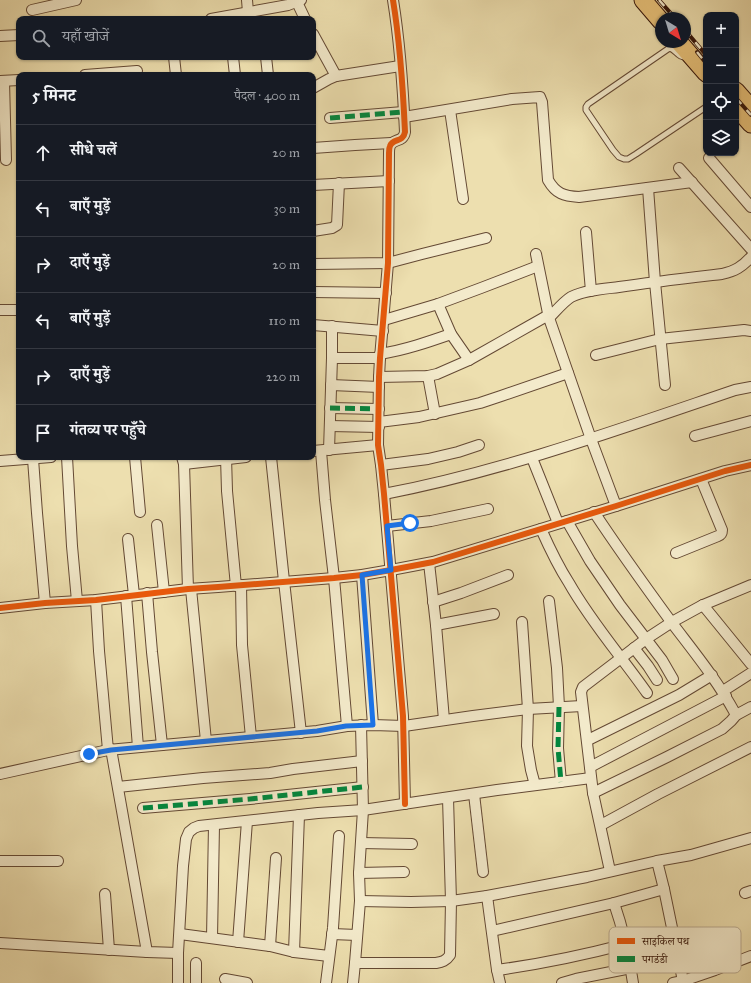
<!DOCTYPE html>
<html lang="hi">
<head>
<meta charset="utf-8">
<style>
	:root { --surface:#171b24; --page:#20242c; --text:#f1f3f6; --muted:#9ea1a6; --line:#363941 }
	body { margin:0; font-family:"IM FELL Great Primer","Noto Serif Devanagari",serif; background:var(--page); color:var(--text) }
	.controls { position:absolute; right:12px; top:12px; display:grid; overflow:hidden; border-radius:8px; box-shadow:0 1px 3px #0004 }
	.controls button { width:36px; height:36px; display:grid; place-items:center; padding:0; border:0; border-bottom:1px solid var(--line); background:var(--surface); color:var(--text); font:20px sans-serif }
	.compass { position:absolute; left:655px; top:12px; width:36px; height:36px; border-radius:50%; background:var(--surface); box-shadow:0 1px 3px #0004; rotate:142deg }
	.stop { position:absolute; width:12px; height:12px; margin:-9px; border:3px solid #1a73e8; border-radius:50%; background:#fff }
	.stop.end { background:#1a73e8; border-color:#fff; box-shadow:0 1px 4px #0008 }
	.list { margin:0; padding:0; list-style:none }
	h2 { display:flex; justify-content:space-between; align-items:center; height:52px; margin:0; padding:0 16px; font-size:17px }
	h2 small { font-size:13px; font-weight:400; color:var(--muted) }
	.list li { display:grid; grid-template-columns:26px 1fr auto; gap:12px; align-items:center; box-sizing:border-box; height:56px; padding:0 16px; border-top:1px solid var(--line) }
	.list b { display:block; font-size:15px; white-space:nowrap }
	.list em { font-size:13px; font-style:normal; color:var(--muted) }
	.icon { flex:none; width:22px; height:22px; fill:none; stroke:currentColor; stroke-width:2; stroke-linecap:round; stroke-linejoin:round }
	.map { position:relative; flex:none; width:751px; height:983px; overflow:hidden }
	.search { position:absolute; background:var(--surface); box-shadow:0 1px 3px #0004; left:16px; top:16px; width:300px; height:44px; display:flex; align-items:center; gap:10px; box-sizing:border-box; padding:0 14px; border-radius:8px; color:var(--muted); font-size:15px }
	.panel { position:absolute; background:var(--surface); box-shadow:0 1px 3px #0004; left:16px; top:72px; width:300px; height:388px; border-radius:8px }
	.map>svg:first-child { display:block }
</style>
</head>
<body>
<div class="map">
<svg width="751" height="983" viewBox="0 0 751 983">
	<rect width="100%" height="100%" fill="#eddfaf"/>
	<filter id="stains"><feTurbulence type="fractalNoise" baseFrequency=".005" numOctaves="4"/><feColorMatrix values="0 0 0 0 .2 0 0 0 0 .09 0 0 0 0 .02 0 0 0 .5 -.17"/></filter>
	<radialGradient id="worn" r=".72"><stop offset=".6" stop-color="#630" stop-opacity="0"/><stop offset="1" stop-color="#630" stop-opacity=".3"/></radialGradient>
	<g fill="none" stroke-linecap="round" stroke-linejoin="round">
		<defs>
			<path id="service" d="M687,57C678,58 677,51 670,48L668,49L588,104L586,107V110L613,150L619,157L624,159H628L636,154L706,107"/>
			<g id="minor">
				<polyline points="247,0 248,12"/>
				<polyline points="296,0 305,19"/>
				<path d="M393,0C400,43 403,88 405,132C403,143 393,138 390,146C389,148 389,151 389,153L388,263L380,358L379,377L378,445L381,465L384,494L403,716L405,804"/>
				<polyline points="32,10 76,0"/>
				<polyline points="211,19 288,5 301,0"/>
				<polyline points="313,34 336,76 329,79 313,88"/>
				<polyline points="0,36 19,35"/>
				<polyline points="174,57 176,75"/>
				<polyline points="233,57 235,75"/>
				<polyline points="266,57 268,75"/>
				<polyline points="85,75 137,71"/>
				<polyline points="336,76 400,66"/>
				<polyline points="0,81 19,80"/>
				<polyline points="4,81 6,160"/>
				<polyline points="450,110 463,199"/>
				<path d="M404,117L512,99L540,97L542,102L548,180C556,194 564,196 579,197L692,182"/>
				<polyline points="330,118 403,112"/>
				<polyline points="313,148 355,145 391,143"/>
				<polyline points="709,158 751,207"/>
				<polyline points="679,168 751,249"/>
				<polyline points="313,185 389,181"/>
				<polyline points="648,188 655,282 665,385"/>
				<polyline points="313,231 332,228 337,225 339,183"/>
				<polyline points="586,232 591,291"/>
				<polyline points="536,254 549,318"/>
				<polyline points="313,264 388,263 422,254 486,238"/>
				<polyline points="313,292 386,293"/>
				<polyline points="438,304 451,334 469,360"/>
				<polyline points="0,310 19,310"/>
				<path d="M549,318C556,311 563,302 571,297C585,290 603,289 619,287C653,282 688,278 722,274C735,271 742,267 751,257"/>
				<polyline points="384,320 438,304 481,288 538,266"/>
				<polyline points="313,325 383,331"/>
				<path d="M380,354C405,350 428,342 451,334"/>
				<polyline points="596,355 660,339 744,330 751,331"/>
				<polyline points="332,358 380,358"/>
				<polyline points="428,376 435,414"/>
				<polyline points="379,377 428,376 437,374 469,360 545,317 549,318 591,439 616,506"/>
				<polyline points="331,385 379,387"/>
				<polyline points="330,408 379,409"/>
				<polyline points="379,422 419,417 480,403 501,396 568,373"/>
				<polyline points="330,426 379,427"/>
				<polyline points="695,436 751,421"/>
				<polyline points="329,450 332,358 332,326"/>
				<polyline points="313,451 378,445"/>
				<polyline points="321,451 325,500 334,578 347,726"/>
				<polyline points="67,457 72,546 77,601"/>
				<polyline points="135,457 140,512"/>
				<polyline points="182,457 184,464 188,589"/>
				<polyline points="226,457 227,491 236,586"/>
				<polyline points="271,457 284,581 301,733"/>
				<polyline points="532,458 558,523"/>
				<polyline points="33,459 37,513 45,603"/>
				<polyline points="0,461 51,457"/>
				<polyline points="184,464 246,457"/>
				<polyline points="381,465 428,459 458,452 479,445"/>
				<path d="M384,494C504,471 620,429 735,390L751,387"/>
				<path d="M594,512C619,550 645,586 672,623C694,652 717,680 735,713L738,714L751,707"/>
				<polyline points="567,521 590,561 620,605 662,660 673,679"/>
				<polyline points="157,525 164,592"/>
				<polyline points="387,526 431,521 488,509"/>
				<path d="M541,529C549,547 558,566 569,583C591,622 621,656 647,693"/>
				<polyline points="128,539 134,595"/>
				<path d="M676,553L718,536C721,535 722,533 722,530L701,479"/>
				<polyline points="429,563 436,625 444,720"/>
				<polyline points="362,575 373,725"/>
				<polyline points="241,585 242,645 251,737"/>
				<polyline points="191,589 206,741"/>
				<polyline points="147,593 152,652 162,745"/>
				<polyline points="126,596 138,747"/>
				<polyline points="96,600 99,651 108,750"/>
				<polyline points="549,601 557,668 559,707 558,748 561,782"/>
				<polyline points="433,602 461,593 508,575"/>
				<polyline points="703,605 751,664"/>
				<polyline points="0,608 45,603 96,600 188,589 218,587 334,578 362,575 391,570 433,562 616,506 725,471 751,465"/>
				<polyline points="522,622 528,709 527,746 531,770 535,785"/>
				<polyline points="436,625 494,614"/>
				<polyline points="634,648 648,666 657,680"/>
				<polyline points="723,691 751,673"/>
				<polyline points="588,740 679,695 712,675"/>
				<polyline points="111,749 147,952"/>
				<polyline points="590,767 726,696"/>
				<polyline points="0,774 108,750 317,731 347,726 373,725 404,726 473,716 528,709 582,706"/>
				<polyline points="118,787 203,778 270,773 293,769 362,761"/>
				<polyline points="593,793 667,757 722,729 731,721 737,714"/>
				<polyline points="474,794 483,872"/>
				<polyline points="143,808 250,799 363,787"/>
				<polyline points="601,825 658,794 751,747"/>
				<polyline points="361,843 412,844"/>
				<polyline points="0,861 58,861"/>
				<polyline points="657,861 664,889 683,981 673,983"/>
				<polyline points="610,871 593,793 581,692 583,687 646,639 672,622 703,605 751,585"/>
				<polyline points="359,873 404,872"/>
				<polyline points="745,893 751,891"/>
				<polyline points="105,894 109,950"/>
				<polyline points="487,896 497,970 500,983"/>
				<polyline points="360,901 411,902 451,901 487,896 587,877 657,861 691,855 751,838"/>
				<path d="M614,903C623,929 629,955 633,983"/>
				<polyline points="492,931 614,903 664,889"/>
				<polyline points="180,934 270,946 294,952 329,956"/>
				<polyline points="332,934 357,935"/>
				<polyline points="212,938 214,825"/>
				<polyline points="238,942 247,821"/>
				<polyline points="0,943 147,952 178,953"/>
				<polyline points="270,946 276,858"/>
				<polyline points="294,952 299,815"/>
				<path d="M355,963H436C442,962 446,961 450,955L451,901L448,798"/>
				<path d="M497,970C541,964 584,955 626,944"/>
				<polyline points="225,979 247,983"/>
				<polyline points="683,981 715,970 751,956"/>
				<polyline points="178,983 178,953 183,866 186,839 189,832 194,828 199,826 318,813 363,810 497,790 591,778"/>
				<polyline points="196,983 196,963"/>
				<polyline points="326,983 333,928 339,836"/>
				<polyline points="353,983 355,963 360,901 359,873 363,810 361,725"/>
				<polyline points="562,983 576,979 631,968"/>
			</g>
			<g id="trunk">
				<polyline points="643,0 661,21"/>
				<polyline points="679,42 706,73"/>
				<polyline points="736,91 751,108"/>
				<polyline points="736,107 751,124"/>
			</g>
		</defs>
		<!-- service casing -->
		<use href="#service" stroke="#644934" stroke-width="7"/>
		<!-- minor casing -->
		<use href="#minor" stroke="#644934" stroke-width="12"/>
		<!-- trunk casing -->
		<use href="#trunk" stroke="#37170b" stroke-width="19"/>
		<!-- service -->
		<use href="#service" stroke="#f3eacb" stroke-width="5"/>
		<!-- minor -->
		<use href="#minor" stroke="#f3eacb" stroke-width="10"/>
		<!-- trunk -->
		<use href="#trunk" stroke="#e6c078" stroke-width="17"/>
		<defs>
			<g id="rail">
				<polyline points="659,0 675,18"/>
				<polyline points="685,30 706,55"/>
				<polyline points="697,52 706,63"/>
				<polyline points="736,98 751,115"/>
			</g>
		</defs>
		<!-- rail casing -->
		<use href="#rail" stroke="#37170b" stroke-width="4"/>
		<!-- rail -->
		<use href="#rail" stroke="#f3eacb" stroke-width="2.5" stroke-dasharray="8" stroke-linecap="butt"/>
		<!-- quiet -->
		<g stroke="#00873e" stroke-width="5" stroke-dasharray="10 5" stroke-linecap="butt">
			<polyline points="330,118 403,112"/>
			<polyline points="330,408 379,409"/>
			<polyline points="559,707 558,748 561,782"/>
			<polyline points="143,808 250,799 363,787"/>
		</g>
		<defs>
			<g id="cycleway">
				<path d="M393,0C400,43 403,88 405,132C403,143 393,138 390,146C389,148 389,151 389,153L388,263L380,358L379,377L378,445L381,465L384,494L403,716L405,804"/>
				<polyline points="0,608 45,603 96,600 188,589 218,587 334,578 362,575 391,570 433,562 616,506 725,471 751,465"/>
			</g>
		</defs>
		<!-- cycleway casing -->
		<use href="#cycleway" stroke="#f3eacb" stroke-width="8"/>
		<!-- cycleway -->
		<use href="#cycleway" stroke="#e8590c" stroke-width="6"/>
	</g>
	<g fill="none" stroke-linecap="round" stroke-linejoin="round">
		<!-- route -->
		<polyline stroke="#1a73e8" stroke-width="5" points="89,754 111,750 317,731 346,726 373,725 362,575 391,570 387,526 410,523"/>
	</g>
	<!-- legend -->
	<rect x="609" y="927" width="132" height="46" rx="6" fill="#f3eacb" stroke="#bbab91" stroke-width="1"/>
	<rect x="617" y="938" width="18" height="6" fill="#e8590c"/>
	<rect x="617" y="956" width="18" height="6" fill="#00873e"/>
	<g font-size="11" fill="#37170b">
		<text x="642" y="945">साइकिल पथ</text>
		<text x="642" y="963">पगडंडी</text>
	</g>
	<rect width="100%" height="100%" filter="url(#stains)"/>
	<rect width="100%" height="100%" fill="url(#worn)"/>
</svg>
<div class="controls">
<button>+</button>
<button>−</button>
<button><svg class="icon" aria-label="locate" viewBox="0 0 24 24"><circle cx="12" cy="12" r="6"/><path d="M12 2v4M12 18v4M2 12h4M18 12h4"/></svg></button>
<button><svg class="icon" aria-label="layers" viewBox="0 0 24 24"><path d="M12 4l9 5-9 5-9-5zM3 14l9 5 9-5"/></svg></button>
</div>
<svg class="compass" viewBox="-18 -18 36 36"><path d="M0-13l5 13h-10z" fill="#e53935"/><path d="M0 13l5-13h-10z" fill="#9ea1a6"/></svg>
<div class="stop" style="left:410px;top:523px"></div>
<div class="stop end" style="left:89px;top:754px"></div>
<div class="search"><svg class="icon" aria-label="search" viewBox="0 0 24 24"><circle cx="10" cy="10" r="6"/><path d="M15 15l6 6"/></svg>यहाँ खोजें</div>
<section class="panel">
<h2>5 मिनट<small>पैदल · 400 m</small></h2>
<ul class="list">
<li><svg class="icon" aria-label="ahead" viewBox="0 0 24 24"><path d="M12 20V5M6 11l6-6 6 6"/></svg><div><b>सीधे चलें</b></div><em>20 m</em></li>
<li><svg class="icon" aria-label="left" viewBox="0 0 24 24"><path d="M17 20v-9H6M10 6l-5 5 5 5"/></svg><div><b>बाएँ मुड़ें</b></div><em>30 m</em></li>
<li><svg class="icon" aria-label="right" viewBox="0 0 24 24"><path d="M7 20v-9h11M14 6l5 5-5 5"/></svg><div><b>दाएँ मुड़ें</b></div><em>20 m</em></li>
<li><svg class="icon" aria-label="left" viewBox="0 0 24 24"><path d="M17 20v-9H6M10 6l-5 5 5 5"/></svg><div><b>बाएँ मुड़ें</b></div><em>110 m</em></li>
<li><svg class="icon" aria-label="right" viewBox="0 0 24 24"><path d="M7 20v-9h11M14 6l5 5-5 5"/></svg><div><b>दाएँ मुड़ें</b></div><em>220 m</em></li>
<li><svg class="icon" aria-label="arrive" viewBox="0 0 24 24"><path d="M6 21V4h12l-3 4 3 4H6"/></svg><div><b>गंतव्य पर पहुँचे</b></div></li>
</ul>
</section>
</div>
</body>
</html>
